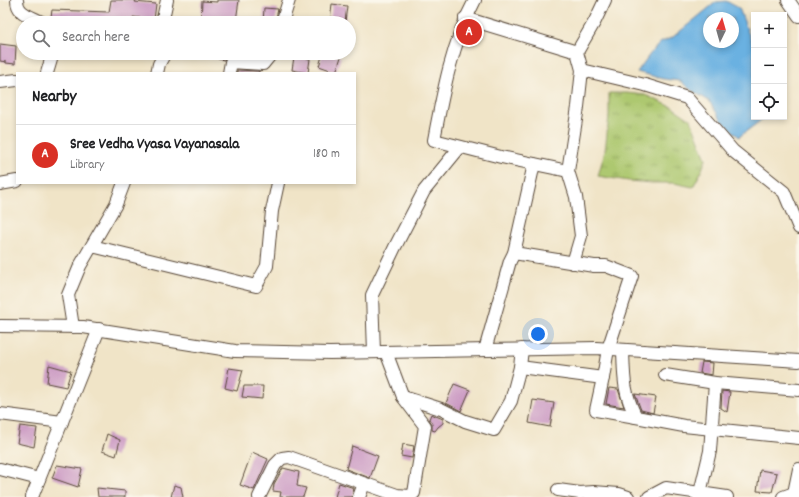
<!DOCTYPE html>
<html lang="en">
<head>
<meta charset="utf-8">
<style>
	:root { --surface:#fff; --page:#f6f6f6; --text:#202124; --muted:#757577; --line:#e0e0e0; --accent:#d93025 }
	body { margin:0; font-family:Dekko,sans-serif; background:var(--page); color:var(--text) }
	.controls { position:absolute; right:12px; top:12px; display:grid; overflow:hidden; border-radius:0px; box-shadow:0 2px 6px #0003 }
	.controls button { width:36px; height:36px; display:grid; place-items:center; padding:0; border:0; border-bottom:1px solid var(--line); background:var(--surface); color:var(--text); font:20px sans-serif }
	.compass { position:absolute; left:703px; top:12px; width:36px; height:36px; border-radius:50%; background:var(--surface); box-shadow:0 2px 6px #0003; rotate:5deg }
	.you { position:absolute; left:538px; top:334px; width:14px; height:14px; margin:-10px; border:3px solid #fff; border-radius:50%; background:#1a73e8; box-shadow:0 0 0 6px #1a73e833 }
	.badge { display:grid; place-items:center; width:26px; height:26px; border-radius:50%; background:var(--accent); color:#fff; font-size:13px; font-weight:700 }
	.pin { position:absolute; translate:-50% -50%; border:2px solid #fff; box-shadow:0 1px 4px #0006 }
	.list { margin:0; padding:0; list-style:none }
	h2 { display:flex; justify-content:space-between; align-items:center; height:52px; margin:0; padding:0 16px; font-size:17px }
	h2 small { font-size:13px; font-weight:400; color:var(--muted) }
	.list li { display:grid; grid-template-columns:26px 1fr auto; gap:12px; align-items:center; box-sizing:border-box; height:60px; padding:0 16px; border-top:1px solid var(--line) }
	.list b { display:block; font-size:15px; white-space:nowrap }
	.list p { margin:0; font-size:13px; white-space:nowrap; color:var(--muted) }
	.list em { font-size:13px; font-style:normal; color:var(--muted) }
	.icon { flex:none; width:22px; height:22px; fill:none; stroke:currentColor; stroke-width:2; stroke-linecap:round; stroke-linejoin:round }
	.map { position:relative; flex:none; width:799px; height:497px; overflow:hidden }
	.search { position:absolute; background:var(--surface); box-shadow:0 2px 6px #0003; left:16px; top:16px; width:340px; height:44px; display:flex; align-items:center; gap:10px; box-sizing:border-box; padding:0 14px; border-radius:22px; color:var(--muted); font-size:15px }
	.panel { position:absolute; background:var(--surface); box-shadow:0 2px 6px #0003; left:16px; top:72px; width:340px; height:112px; border-radius:0px }
	.map>svg:first-child { display:block }
</style>
</head>
<body>
<div class="map">
<svg width="799" height="497" viewBox="0 0 799 497">
	<defs>
		<pattern id="park-tufts" width="24" height="20" patternUnits="userSpaceOnUse"><rect width="24" height="20" fill="#adc86f"/><path d="M3 7l-1-3M5 7V3M7 7l1-3M15 17l-1-3M17 17v-4M19 17l1-3" fill="none" stroke="#8ea35b"/></pattern>
	</defs>
	<rect width="100%" height="100%" fill="#fbf7ec"/>
	<filter id="ink" filterUnits="userSpaceOnUse"><feTurbulence type="fractalNoise" baseFrequency=".025" numOctaves="2"/><feDisplacementMap in="SourceGraphic" scale="8" xChannelSelector="R" yChannelSelector="G"/><feConvolveMatrix kernelMatrix="1 2 1 2 8 2 1 2 1" color-interpolation-filters="sRGB"/></filter>
	<filter id="wash" filterUnits="userSpaceOnUse"><feTurbulence type="fractalNoise" baseFrequency=".012" numOctaves="4" result="noise"/><feDisplacementMap in="SourceGraphic" scale="16" xChannelSelector="R" yChannelSelector="G"/><feGaussianBlur stdDeviation="0.9" result="paint"/><feColorMatrix in="noise" values="0 0 0 0 0 0 0 0 0 0 0 0 0 0 0 0 0 1.4 0 .05"/><feComposite in="paint" operator="in"/></filter>
	<g filter="url(#wash)">
		<rect width="100%" height="100%" fill="#f0e4c7"/>
		<!-- park -->
		<polygon fill="url(#park-tufts)" stroke="#747946" points="609,93 626,93 645,95 672,107 691,120 706,159 701,172 693,187 674,183 652,183 629,181 598,176 605,151 609,116"/>
		<!-- water -->
		<path fill="#6ab1e1" stroke="#526e80" fill-rule="evenodd" d="M726,1L739,8L754,48V117H765L739,137L722,121L709,101L691,90L680,81L664,79L637,72L650,54L660,43L673,37L716,2ZM709,18H733V42H709Z"/>
		<g id="blocks">
			<!-- building -->
			<g fill="#ca98c2">
				<polygon points="111,0 136,0 135,2 156,4 154,20 133,17 133,23 50,23 52,10 109,12"/>
				<polygon points="217,0 239,0 236,21 229,20 229,23 201,21 202,1 217,2"/>
				<polygon points="332,4 347,6 345,22 330,20"/>
				<polygon points="264,8 278,9 275,23 263,23"/>
				<polygon points="0,44 16,46 15,64 6,63 6,62 0,61"/>
				<polygon points="219,53 260,53 260,56 228,55 224,60 218,59"/>
				<polygon points="323,53 327,53 341,57 336,72 319,66"/>
				<polygon points="294,57 310,59 308,73 292,70"/>
				<polygon points="237,70 259,71 259,73 237,73"/>
				<polygon points="702,362 713,363 712,375 700,373"/>
				<polygon points="49,365 71,371 66,387 47,383"/>
				<polygon points="229,368 243,370 237,391 225,388"/>
				<polygon points="454,384 470,390 461,411 446,403"/>
				<polygon points="244,386 263,386 262,399 242,397"/>
				<polygon points="609,388 618,389 624,407 606,404"/>
				<polygon points="722,391 730,392 727,412 721,408"/>
				<polygon points="635,394 656,397 653,413 641,410"/>
				<polygon points="533,400 554,403 550,427 529,423"/>
				<polygon points="431,414 443,419 443,423 438,427 435,431 432,430 432,424 429,419"/>
				<polygon points="20,426 37,428 34,447 17,443"/>
				<polygon points="107,434 120,440 116,456 102,451"/>
				<polygon points="403,444 414,446 412,458 401,456"/>
				<polygon points="352,446 378,456 370,478 346,469"/>
				<polygon points="252,452 268,459 254,490 240,485"/>
				<polygon points="57,465 82,469 78,487 52,478"/>
				<polygon points="283,468 299,472 297,486 306,488 303,497 280,497 281,492 273,491 274,484"/>
				<polygon points="760,470 777,473 772,492 757,491"/>
				<polygon points="339,483 354,488 352,497 335,497"/>
				<polygon points="174,485 181,487 183,497 171,497"/>
				<polygon points="97,488 125,491 125,497 98,497"/>
			</g>
		</g>
	</g>
	<g filter="url(#ink)">
		<use href="#blocks" fill-opacity="0" stroke="#564637" stroke-width="1"/>
		<g fill="none" stroke-linecap="round" stroke-linejoin="round">
			<defs>
				<g id="minor">
					<path d="M17,0C17,15 32,16 43,23"/>
					<path d="M475,0C452,43 443,92 434,140L501,157L568,171L578,107L582,70L645,85L687,98L733,151L784,192L799,228"/>
					<polyline points="788,0 799,16"/>
					<polyline points="465,18 577,52"/>
					<polyline points="162,23 167,0"/>
					<polyline points="282,23 289,0"/>
					<polyline points="582,70 577,52 595,21 605,0"/>
					<polyline points="47,73 53,53"/>
					<polyline points="157,73 159,64 165,53"/>
					<polyline points="229,73 231,62 263,64 272,53"/>
					<polyline points="0,82 17,80"/>
					<polyline points="568,171 576,197 581,236 573,263"/>
					<polyline points="0,184 17,181"/>
					<polyline points="92,246 256,286 267,266 272,211 278,183"/>
					<polyline points="514,253 594,266 606,266 632,276 608,349 603,378"/>
					<polyline points="0,326 83,327 235,351 330,353 596,348 799,361"/>
					<polyline points="73,327 68,295 80,266 116,204 124,183"/>
					<polyline points="485,350 510,261 514,253 534,164"/>
					<path d="M623,350C624,377 623,391 636,417L684,426L799,438"/>
					<polyline points="374,352 372,295 395,247 424,191 460,147"/>
					<polyline points="520,367 603,378 596,410 636,417"/>
					<polyline points="665,375 715,383 799,390"/>
					<polyline points="403,397 441,409 465,421 494,430 511,401 520,367 522,349"/>
					<polyline points="0,414 62,422"/>
					<polyline points="0,469 39,479"/>
					<polyline points="558,490 580,493 594,492 619,494 628,497"/>
					<polyline points="794,493 799,469"/>
					<polyline points="32,497 99,329"/>
					<polyline points="259,497 275,465 282,458 289,457 397,495 410,496 414,493 425,426 403,397 386,352"/>
					<polyline points="359,497 364,484"/>
					<polyline points="649,497 666,488 727,497"/>
					<polyline points="699,497 710,451 715,383"/>
					<polyline points="783,497 794,493 799,493"/>
				</g>
			</defs>
			<!-- minor casing -->
			<use href="#minor" stroke="#564637" stroke-width="14"/>
			<!-- minor -->
			<use href="#minor" stroke="#fff" stroke-width="12"/>
		</g>
	</g>
</svg>
<div class="controls">
<button>+</button>
<button>−</button>
<button><svg class="icon" aria-label="locate" viewBox="0 0 24 24"><circle cx="12" cy="12" r="6"/><path d="M12 2v4M12 18v4M2 12h4M18 12h4"/></svg></button>
</div>
<svg class="compass" viewBox="-18 -18 36 36"><path d="M0-13l5 13h-10z" fill="#e53935"/><path d="M0 13l5-13h-10z" fill="#757577"/></svg>
<div class="you"></div>
<div class="pin badge" style="left:469px;top:32px">A</div>
<div class="search"><svg class="icon" aria-label="search" viewBox="0 0 24 24"><circle cx="10" cy="10" r="6"/><path d="M15 15l6 6"/></svg>Search here</div>
<section class="panel">
<h2>Nearby<small></small></h2>
<ul class="list">
<li><span class="badge">A</span><div><b>Sree Vedha Vyasa Vayanasala</b><p>Library</p></div><em>180 m</em></li>
</ul>
</section>
</div>
</body>
</html>
